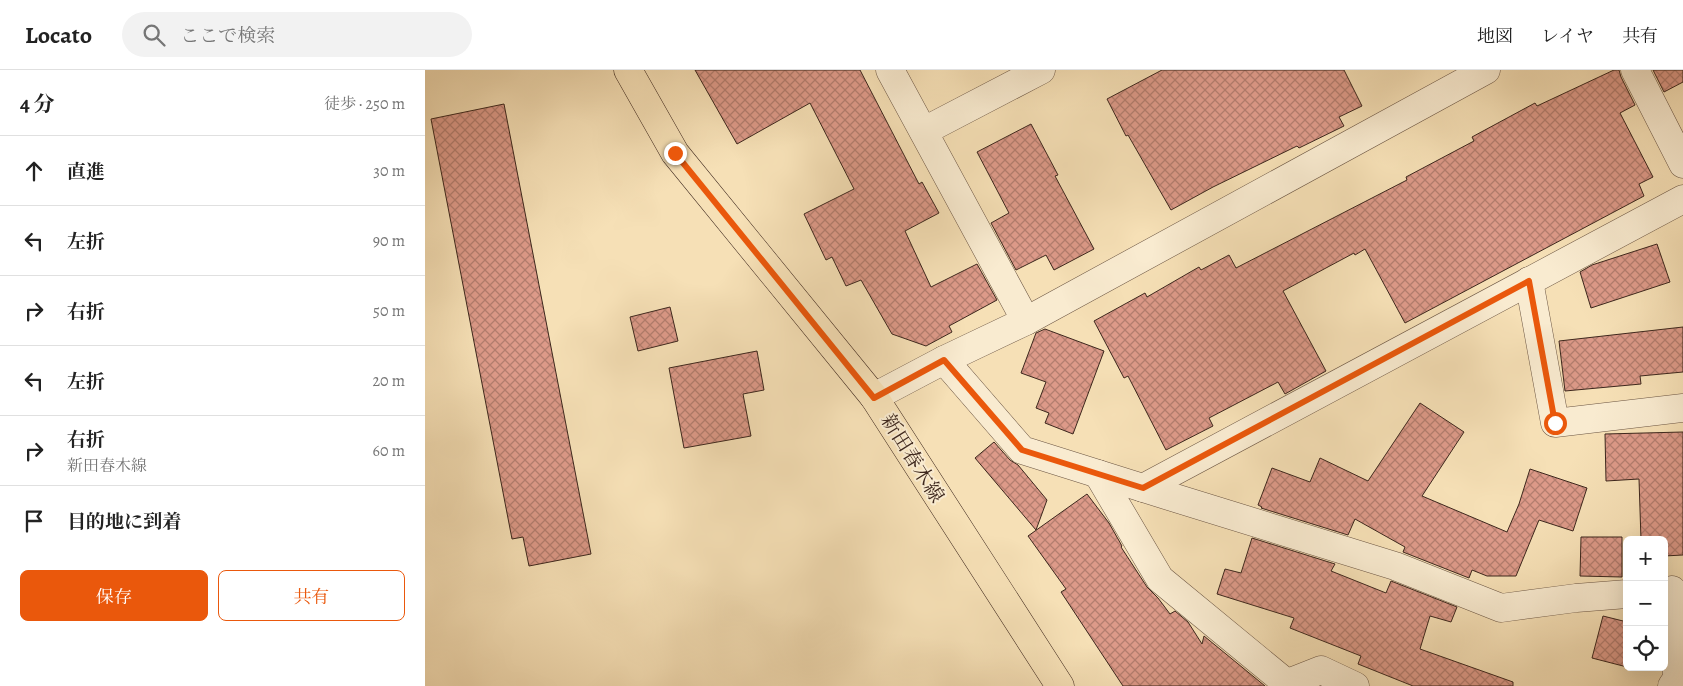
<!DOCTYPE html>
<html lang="ja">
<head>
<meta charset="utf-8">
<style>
	:root { --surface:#fff; --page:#f2f2f2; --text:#222; --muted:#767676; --line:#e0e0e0; --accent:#ea580c }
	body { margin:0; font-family:Alegreya,"Noto Serif JP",serif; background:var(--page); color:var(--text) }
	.controls { position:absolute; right:15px; bottom:15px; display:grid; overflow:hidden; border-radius:8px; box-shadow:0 5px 20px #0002 }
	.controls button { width:45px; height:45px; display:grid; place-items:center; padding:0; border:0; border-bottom:1px solid var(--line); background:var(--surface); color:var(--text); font:25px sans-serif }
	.stop { position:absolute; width:15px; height:15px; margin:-11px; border:4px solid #ea580c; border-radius:50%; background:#fff }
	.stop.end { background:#ea580c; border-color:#fff; box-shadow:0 1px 5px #0008 }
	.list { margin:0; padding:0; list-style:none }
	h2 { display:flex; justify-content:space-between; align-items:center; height:65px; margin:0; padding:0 20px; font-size:21px }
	h2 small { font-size:16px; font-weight:400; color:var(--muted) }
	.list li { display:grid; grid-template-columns:32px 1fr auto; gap:15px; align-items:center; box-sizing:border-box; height:70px; padding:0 20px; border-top:1px solid var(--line) }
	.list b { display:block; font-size:19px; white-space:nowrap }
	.list p { margin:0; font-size:16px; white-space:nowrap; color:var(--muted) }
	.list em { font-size:16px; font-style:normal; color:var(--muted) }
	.actions { display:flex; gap:10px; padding:15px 20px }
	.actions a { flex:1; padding:11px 0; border:1px solid var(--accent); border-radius:8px; text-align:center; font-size:18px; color:var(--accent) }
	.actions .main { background:var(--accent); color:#fff }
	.icon { flex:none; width:28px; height:28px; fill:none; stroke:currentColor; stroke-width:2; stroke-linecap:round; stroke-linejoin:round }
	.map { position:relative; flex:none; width:1258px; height:616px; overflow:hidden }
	header { display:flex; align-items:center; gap:30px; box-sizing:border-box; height:70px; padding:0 25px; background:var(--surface); border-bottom:1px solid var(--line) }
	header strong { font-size:24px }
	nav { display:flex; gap:28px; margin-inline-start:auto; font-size:18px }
	.search { width:350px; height:45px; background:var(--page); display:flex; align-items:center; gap:12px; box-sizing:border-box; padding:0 18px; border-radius:28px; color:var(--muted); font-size:19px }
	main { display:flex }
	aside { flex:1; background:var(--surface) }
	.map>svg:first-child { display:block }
</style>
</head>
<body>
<header>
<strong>Locato</strong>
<div class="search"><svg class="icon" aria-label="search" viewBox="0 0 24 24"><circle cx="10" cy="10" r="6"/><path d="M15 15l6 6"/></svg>ここで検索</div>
<nav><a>地図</a><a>レイヤ</a><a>共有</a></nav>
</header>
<main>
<aside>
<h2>4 分<small>徒歩 · 250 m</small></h2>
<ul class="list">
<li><svg class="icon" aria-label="ahead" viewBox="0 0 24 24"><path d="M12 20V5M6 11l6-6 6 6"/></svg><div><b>直進</b></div><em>30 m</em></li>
<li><svg class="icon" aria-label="left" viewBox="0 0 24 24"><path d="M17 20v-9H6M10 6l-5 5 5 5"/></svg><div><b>左折</b></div><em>90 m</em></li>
<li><svg class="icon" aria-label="right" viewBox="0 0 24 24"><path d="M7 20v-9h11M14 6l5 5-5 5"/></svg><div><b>右折</b></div><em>50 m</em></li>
<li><svg class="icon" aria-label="left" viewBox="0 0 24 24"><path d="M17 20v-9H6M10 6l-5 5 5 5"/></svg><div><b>左折</b></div><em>20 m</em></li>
<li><svg class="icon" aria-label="right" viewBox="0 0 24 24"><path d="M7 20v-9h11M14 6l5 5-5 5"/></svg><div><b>右折</b><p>新田春木線</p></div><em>60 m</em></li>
<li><svg class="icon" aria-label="arrive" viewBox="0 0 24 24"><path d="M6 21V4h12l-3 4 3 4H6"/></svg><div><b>目的地に到着</b></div></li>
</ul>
<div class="actions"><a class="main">保存</a><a>共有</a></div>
</aside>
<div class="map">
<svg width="1258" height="616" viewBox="0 0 1258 616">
	<defs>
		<pattern id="building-cross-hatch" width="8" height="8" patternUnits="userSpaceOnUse" patternTransform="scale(1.25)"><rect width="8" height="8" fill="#dd9a89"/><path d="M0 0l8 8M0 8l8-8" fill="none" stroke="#b47e6f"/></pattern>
	</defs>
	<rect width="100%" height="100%" fill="#f6e0b6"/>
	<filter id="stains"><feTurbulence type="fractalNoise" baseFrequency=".004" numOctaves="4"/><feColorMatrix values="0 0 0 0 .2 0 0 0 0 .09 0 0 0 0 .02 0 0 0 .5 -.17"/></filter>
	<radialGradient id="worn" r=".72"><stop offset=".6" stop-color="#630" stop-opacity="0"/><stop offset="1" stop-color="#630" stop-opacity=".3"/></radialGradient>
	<!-- building -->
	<g fill="url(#building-cross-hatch)" stroke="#3d271d">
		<polygon points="270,0 435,0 494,114 497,112 514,143 480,161 506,217 552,194 572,230 524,256 527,262 501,276 467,264 436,210 421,216 407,187 401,190 379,144 429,119 385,33 312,74"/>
		<polygon points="737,0 919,0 937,36 914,47 919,56 874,78 872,76 788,117 746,140 703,65 701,66 682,29"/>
		<polygon points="1189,0 1194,0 1196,7 1210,35 1195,43 1228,107 1214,114 1219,126 980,253 940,179 930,185 929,183 858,221 901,301 860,324 853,312 784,348 788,356 741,380 703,306 699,308 669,251 720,223 722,227 774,197 776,200 804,185 811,198 982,110 981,107 1049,71 1047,67 1110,33 1112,36"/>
		<polygon points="1228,0 1258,0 1258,12 1239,22"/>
		<polygon points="79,34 166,484 104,496 98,467 87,469 6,49"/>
		<polygon points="606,54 633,105 630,106 669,179 629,200 621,185 591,200 566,153 584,143 552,82"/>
		<polygon points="1232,174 1245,212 1166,238 1155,202 1167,195"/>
		<polygon points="245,237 253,271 213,281 205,247"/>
		<polygon points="1258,257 1258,302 1215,306 1216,314 1140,321 1134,271"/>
		<polygon points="620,259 679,281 648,364 620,353 624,343 611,338 621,312 596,303 611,263"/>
		<polygon points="332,281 339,320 318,324 326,366 259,378 244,298"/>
		<polygon points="995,333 1039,362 997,426 1082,462 1094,434 1105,399 1162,418 1148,461 1114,450 1091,506 1062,506 1047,500 1044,508 978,482 980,477 930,449 923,465 836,438 837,437 833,435 847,398 885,412 895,388 943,411"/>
		<polygon points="1258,362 1258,485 1239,486 1239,470 1216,470 1214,409 1181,411 1180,364"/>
		<polygon points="569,372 585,390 593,395 622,430 611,460 550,388"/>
		<polygon points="662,424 684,453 697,476 696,477 722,517 733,528 745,544 750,541 763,552 777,574 779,566 840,616 698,616 636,522 641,519 603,466"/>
		<polygon points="1156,467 1197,467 1197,507 1155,506"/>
		<polygon points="827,468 910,494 906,501 961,523 966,511 1032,537 1026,552 1005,546 995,579 1088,612 1088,616 988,616 933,594 936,586 865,558 869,548 792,524 800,499 816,503"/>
		<polygon points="1178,546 1202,552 1202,597 1167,588"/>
	</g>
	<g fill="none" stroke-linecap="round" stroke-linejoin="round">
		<defs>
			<g id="minor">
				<polyline points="465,0 601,251"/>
				<polyline points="1210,0 1258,94"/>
				<polyline points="499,61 616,0"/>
				<polyline points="1104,211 1130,353 1258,338"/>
				<polyline points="519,290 597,380 718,418 1258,129"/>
				<polyline points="449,327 519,290 601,251 1061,0"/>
				<polyline points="673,404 735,509 865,616"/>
				<polyline points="718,418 970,496 1076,538 1151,528 1202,524"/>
				<polyline points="1247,520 1252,609 1247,616"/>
				<polyline points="863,613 896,600 930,616"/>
			</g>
			<polyline id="major" points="203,0 250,83 449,327 635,616"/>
		</defs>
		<!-- minor casing -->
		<use href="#minor" stroke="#6b5543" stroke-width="29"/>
		<!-- major casing -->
		<use href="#major" stroke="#3d271d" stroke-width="29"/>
		<!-- minor -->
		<use href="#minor" stroke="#f9ebd0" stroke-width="28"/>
		<!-- major -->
		<use href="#major" stroke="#f6e0b6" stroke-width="28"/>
	</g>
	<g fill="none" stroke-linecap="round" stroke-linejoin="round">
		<!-- route -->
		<polyline stroke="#ea580c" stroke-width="6" points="250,83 449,328 519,290 597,380 718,418 1104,211 1130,353"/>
	</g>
	<g text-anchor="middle" stroke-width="4" stroke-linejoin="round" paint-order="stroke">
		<!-- street labels -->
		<g font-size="20" fill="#3d271d" stroke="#f9ebd0">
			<text transform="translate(488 388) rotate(58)" y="7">新田春木線</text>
		</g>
	</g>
	<rect width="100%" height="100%" filter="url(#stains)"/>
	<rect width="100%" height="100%" fill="url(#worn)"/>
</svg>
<div class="controls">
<button>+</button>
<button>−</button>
<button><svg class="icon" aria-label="locate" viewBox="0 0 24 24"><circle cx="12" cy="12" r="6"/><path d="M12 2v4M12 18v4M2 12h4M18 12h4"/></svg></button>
</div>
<div class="stop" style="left:1130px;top:353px"></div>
<div class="stop end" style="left:250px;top:83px"></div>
</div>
</main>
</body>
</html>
